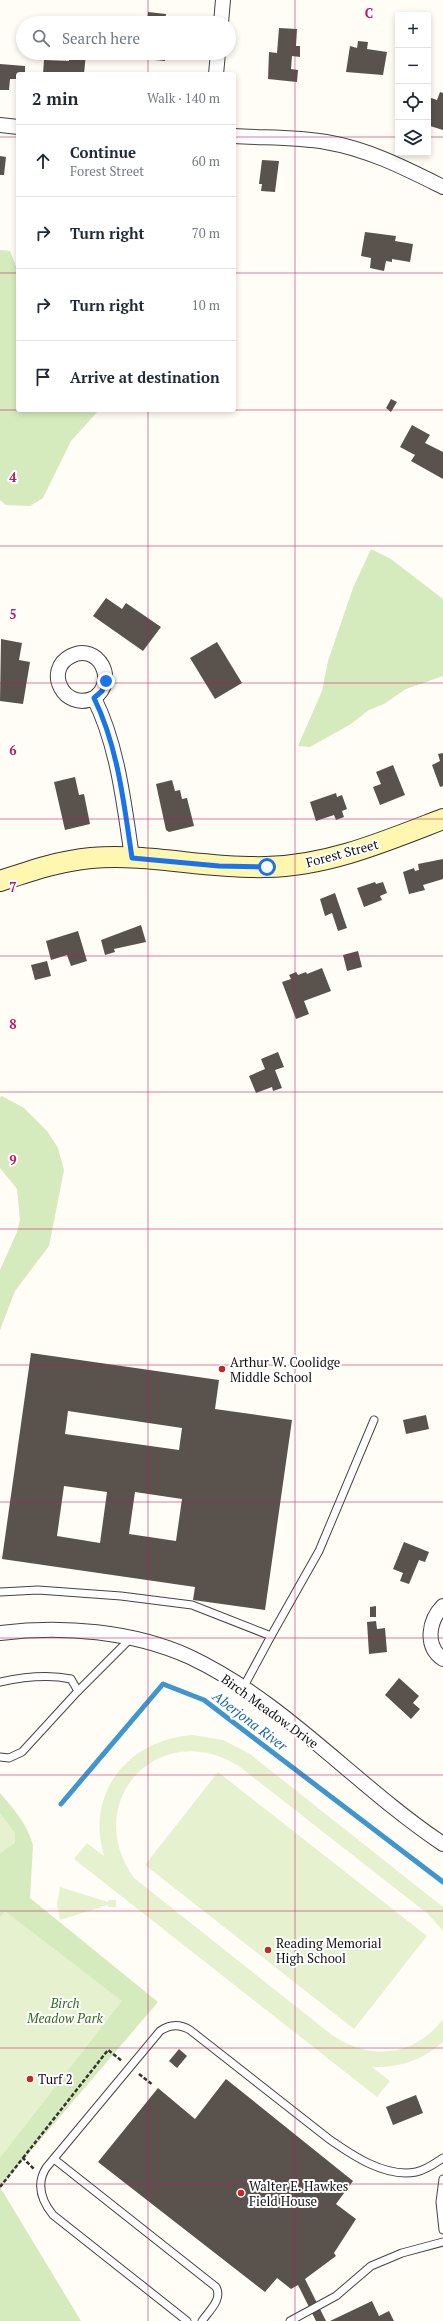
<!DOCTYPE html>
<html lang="en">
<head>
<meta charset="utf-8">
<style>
	:root { --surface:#fff; --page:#f2f2f3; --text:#1f2937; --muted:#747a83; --line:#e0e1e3 }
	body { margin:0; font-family:"PT Serif",serif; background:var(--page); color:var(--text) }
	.controls { position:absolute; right:12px; top:12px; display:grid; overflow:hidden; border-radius:4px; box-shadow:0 2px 6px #0003 }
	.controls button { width:36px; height:36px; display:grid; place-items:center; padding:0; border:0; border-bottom:1px solid var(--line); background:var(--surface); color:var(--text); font:20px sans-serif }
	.stop { position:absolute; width:12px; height:12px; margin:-9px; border:3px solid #1a73e8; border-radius:50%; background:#fff }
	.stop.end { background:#1a73e8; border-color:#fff; box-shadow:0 1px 4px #0008 }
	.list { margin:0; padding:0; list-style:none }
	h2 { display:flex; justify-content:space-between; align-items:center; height:52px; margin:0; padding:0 16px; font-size:17px }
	h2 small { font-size:13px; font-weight:400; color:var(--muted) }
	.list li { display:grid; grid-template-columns:26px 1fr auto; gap:12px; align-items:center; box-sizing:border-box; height:72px; padding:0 16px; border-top:1px solid var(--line) }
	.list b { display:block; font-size:15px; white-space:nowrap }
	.list p { margin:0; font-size:13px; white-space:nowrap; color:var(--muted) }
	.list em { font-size:13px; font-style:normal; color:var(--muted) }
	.icon { flex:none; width:22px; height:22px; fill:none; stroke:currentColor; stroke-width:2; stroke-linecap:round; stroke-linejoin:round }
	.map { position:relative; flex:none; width:443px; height:2321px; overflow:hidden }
	.search { position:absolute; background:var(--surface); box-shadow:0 2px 6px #0003; left:16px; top:16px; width:220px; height:44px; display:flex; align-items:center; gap:10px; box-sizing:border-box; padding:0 14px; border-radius:22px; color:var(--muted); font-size:15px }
	.panel { position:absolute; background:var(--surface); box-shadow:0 2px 6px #0003; left:16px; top:72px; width:220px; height:340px; border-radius:4px }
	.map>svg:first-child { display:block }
</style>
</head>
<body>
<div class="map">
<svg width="443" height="2321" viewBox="0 0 443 2321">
	<rect width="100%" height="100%" fill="#fffdf5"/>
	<!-- green -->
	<g fill="#d5ebbd">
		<polygon points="0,250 10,251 18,271 18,410 99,410 71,441 43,498 30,506 6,505 0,500"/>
		<polygon points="371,549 391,559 443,599 443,676 406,689 384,704 369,710 351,724 310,747 298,746 322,691 328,661 353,588"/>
		<polygon points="2,1096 24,1108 47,1131 58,1148 64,1170 49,1246 15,1291 0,1330 0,1270 17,1232 20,1220 17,1189 0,1168 0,1097"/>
		<path d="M0,1793C14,1809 27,1824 33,1845L30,1898L158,2002L0,2187Z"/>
		<polygon points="0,2187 81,2321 0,2321"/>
	</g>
	<!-- pitch -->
	<g fill="#e6f2cf">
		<path d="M193,1735L223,1740L250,1754L443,1907V1931L428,1914L240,1767C161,1715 79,1801 134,1878L332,2035C371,2061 414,2057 443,2019V2042C423,2060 399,2068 372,2067L390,2081L377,2097L74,1859L87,1843L104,1856C85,1792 129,1739 193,1735Z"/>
		<polygon points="218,1772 427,1936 354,2029 145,1865"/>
		<polygon points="0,1813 15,1833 15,1843 0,1853"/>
		<polygon points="60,1887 108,1902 109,1900 116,1900 116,1907 108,1907 108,1905 60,1920 57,1904"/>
		<polygon points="5,1911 122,2001 0,2158 0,1917"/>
	</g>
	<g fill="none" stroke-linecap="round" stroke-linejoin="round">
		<!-- stream -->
		<polyline stroke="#3f96cf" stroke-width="5" points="61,1804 163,1684 204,1700 443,1882"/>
	</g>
	<!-- building -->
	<g fill="#5a524d" fill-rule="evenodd">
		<polygon points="148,12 166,14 165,23 147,23"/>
		<polygon points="279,28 297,29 296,46 300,46 300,57 292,56 291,69 298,70 297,82 268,79 269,52 277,53"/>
		<polygon points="358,41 368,42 367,49 387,52 383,75 346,72 350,46 357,48"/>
		<polygon points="69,53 86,53 84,74 43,74 44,60 69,61"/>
		<polygon points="145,53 166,53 165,61 144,59"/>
		<polygon points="0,64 25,66 25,74 18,74 18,79 10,79 9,90 0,90"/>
		<polygon points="440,92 443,93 443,130 430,126 431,121 428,120 428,97 437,100"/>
		<polygon points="0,156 6,157 4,175 0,175"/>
		<polygon points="262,160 279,161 275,192 261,191 262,184 259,184"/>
		<polygon points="365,232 396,236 395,241 413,244 410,262 392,259 392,262 386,261 384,271 370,268 371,258 361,256"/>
		<polygon points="391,399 397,402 391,412 386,408"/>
		<polygon points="412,425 430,435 425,443 443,452 443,479 411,461 415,455 400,447"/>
		<polygon points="106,598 122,609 126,603 161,627 143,651 93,616"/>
		<polygon points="1,639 22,643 19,660 30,662 23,704 0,701"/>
		<polygon points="217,642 242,683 215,699 190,658"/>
		<polygon points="443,753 443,786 440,787 432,765 440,761 438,754"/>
		<polygon points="393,765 405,795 380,805 373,787 381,784 376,772"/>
		<polygon points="75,777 79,795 84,794 90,824 65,830 54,782"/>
		<polygon points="172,780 175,791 180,790 182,799 187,798 194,826 169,832 166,830 156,784"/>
		<polygon points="336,793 337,797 342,795 347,809 342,811 344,817 336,820 334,815 316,821 310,802"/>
		<polygon points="443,859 443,879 423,885 425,890 409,894 403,872 414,868 415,871 419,870 418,864"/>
		<polygon points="375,882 376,884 383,882 387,893 380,896 382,900 364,907 357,888"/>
		<polygon points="335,893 347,928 338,931 332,913 325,916 320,899"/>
		<polygon points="141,925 146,942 114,949 115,952 105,955 101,940"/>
		<polygon points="78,931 87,961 71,966 67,955 51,960 46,941"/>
		<polygon points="358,951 362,967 347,971 343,955"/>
		<polygon points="47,961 51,976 35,980 31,965"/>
		<polygon points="322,968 331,991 304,1001 309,1014 296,1019 282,982 291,979 289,975 296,972 298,975 306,972 307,974"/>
		<polygon points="278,1052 284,1067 275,1070 282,1088 273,1091 272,1087 256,1093 249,1076 265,1069 261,1059"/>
		<path d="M31,1353L219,1380L215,1409L292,1420L265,1610L193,1600L195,1587L2,1559ZM68,1411L182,1428L179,1450L65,1434ZM64,1486L107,1492L100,1543L57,1536ZM135,1492L182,1499L176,1541L129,1534Z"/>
		<polygon points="426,1415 429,1429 406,1434 403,1420"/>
		<polygon points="404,1542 429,1552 425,1562 419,1560 409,1584 400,1581 403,1573 393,1569"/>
		<polygon points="376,1606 376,1617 370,1617 370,1607"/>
		<polygon points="376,1621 377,1629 385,1628 387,1652 369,1654 367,1622"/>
		<polygon points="399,1678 419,1696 413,1703 420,1709 411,1719 385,1695"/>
		<polygon points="179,2049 187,2056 177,2068 169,2061"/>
		<polygon points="226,2079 353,2181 336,2204 356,2219 334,2253 336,2256 305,2279 326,2321 316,2321 298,2285 291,2289 277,2278 265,2292 98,2162 158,2088 195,2119"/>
		<polygon points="416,2095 423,2113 393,2125 386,2107"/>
		<polygon points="372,2301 379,2316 389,2311 394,2321 330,2321"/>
	</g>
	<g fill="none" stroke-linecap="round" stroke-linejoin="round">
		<defs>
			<g id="lane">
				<polyline points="0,1592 38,1590 121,1596 192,1605 271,1636 243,1688"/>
				<polyline points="271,1636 319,1551 374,1420"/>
				<path d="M0,1682C23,1677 48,1674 71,1679L78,1691L22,1752L9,1758L0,1757"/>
				<polyline points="78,1691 130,1639"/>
				<path d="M54,2159L216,2287C223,2299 209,2311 202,2321"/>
				<polyline points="443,2179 440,2202 443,2230"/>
				<path d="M187,2321L53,2215C41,2200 36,2184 46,2168L160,2031C170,2024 180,2024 190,2030L329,2139C352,2155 385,2178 416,2172C426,2170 434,2164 443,2158"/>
				<polyline points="290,2321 336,2296 371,2266 402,2253 443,2242"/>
			</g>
			<g id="street">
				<polyline points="221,23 223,0"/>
				<polyline points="216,74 218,53"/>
				<polyline points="0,125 18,127"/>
				<path d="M234,136C264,138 296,137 326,142C368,149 405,168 443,187"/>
				<path d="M94,698C64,712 43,670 71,656C98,642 119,681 94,698C118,746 124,804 132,857"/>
				<path d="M443,1606C429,1620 424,1646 443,1659"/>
				<path d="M0,1633C62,1625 133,1631 190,1657C285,1702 356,1786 443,1844"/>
			</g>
			<path id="secondary" d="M0,881C30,871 59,861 91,858C149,853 207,869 266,867C328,866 386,841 443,819"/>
		</defs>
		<!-- lane casing -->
		<use href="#lane" stroke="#444" stroke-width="9"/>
		<!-- street casing -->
		<use href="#street" stroke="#444" stroke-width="16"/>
		<!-- secondary casing -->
		<use href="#secondary" stroke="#333" stroke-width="22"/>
		<!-- path -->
		<g stroke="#333" stroke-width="2.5" stroke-dasharray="4 2" stroke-linecap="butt">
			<polyline points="139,2074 153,2085"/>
			<polyline points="23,2158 108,2050 122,2061"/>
			<polyline points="0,2187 23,2158 34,2169"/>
		</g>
		<!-- lane -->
		<use href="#lane" stroke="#fff" stroke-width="7"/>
		<!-- street -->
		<use href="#street" stroke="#fff" stroke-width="14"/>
		<!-- secondary -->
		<use href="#secondary" stroke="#fff6b0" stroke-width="20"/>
	</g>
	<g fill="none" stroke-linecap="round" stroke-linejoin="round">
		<!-- route -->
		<path stroke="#1a73e8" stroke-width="5" d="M106,681L102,691L94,698C118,747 124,804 132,858L219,866L267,867"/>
	</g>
	<!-- grid -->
	<path fill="none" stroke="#c2185b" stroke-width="1" stroke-opacity="0.55" d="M148,0V23M295,0V2321M148,53V74M0,137H18M234,137H398M428,137H443M0,273H18M234,273H443M0,410H18M148,410V2321M234,410H443M0,546H443M0,683H443M0,819H443M0,956H443M0,1092H443M0,1229H443M0,1365H443M0,1502H443M0,1638H443M0,1775H443M0,1911H443M0,2048H443M0,2184H443"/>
	<!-- markers -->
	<g fill="#c4262e" stroke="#fff" stroke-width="1.5">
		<circle cx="222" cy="1369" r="4"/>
		<circle cx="268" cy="1950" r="4"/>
		<circle cx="30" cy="2079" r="4"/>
		<circle cx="241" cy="2193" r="4"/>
	</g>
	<g text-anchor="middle" stroke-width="4" stroke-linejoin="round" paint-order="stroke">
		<!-- street labels -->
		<g font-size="13" fill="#111" stroke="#fff">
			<text transform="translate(342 853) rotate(-15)" y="5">Forest Street</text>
			<text transform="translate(270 1711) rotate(36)" y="5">Birch Meadow Drive</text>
		</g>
		<!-- poi labels -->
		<g font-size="13" fill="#111" stroke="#fff" text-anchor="start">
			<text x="230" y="1367">Arthur W. Coolidge<tspan x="230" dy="15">Middle School</tspan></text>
			<text x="276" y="1948">Reading Memorial<tspan x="276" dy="15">High School</tspan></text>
			<text x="38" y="2084">Turf 2</text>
			<text x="249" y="2191">Walter E. Hawkes<tspan x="249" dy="15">Field House</tspan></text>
		</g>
		<!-- park labels -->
		<g font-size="13" font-style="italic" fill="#2f6b1f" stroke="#fff">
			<text x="65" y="2008">Birch<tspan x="65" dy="15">Meadow Park</tspan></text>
		</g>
		<!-- water labels -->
		<g font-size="14" font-style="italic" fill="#1768a6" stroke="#fff">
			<text transform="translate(250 1721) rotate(37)" y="5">Aberjona River</text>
		</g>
	</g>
	<g font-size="13" text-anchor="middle" font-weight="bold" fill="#c2185b" stroke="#fff" stroke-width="4" stroke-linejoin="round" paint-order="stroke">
		<text x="369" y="18">C</text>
		<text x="13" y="482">4</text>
		<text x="13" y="619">5</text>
		<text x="13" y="755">6</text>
		<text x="13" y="892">7</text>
		<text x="13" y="1029">8</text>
		<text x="13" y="1165">9</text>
	</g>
</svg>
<div class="controls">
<button>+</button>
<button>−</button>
<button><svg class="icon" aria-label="locate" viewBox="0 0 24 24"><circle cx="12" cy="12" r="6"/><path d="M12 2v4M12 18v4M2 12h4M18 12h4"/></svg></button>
<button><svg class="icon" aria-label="layers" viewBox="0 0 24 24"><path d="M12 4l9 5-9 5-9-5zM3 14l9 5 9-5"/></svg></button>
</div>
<div class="stop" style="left:267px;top:867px"></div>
<div class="stop end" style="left:106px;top:681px"></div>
<div class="search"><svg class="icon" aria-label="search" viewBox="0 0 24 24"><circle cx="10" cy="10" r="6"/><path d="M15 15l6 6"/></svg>Search here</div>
<section class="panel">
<h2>2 min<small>Walk · 140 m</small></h2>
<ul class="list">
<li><svg class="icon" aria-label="ahead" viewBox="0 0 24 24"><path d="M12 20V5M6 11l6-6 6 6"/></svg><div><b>Continue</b><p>Forest Street</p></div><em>60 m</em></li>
<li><svg class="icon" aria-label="right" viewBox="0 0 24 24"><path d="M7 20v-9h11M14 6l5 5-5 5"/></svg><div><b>Turn right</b></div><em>70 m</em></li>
<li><svg class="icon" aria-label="right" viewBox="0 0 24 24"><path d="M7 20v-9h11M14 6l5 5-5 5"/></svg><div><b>Turn right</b></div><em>10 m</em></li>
<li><svg class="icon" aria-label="arrive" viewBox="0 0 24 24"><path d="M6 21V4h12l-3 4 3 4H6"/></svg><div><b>Arrive at destination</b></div></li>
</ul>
</section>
</div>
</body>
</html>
